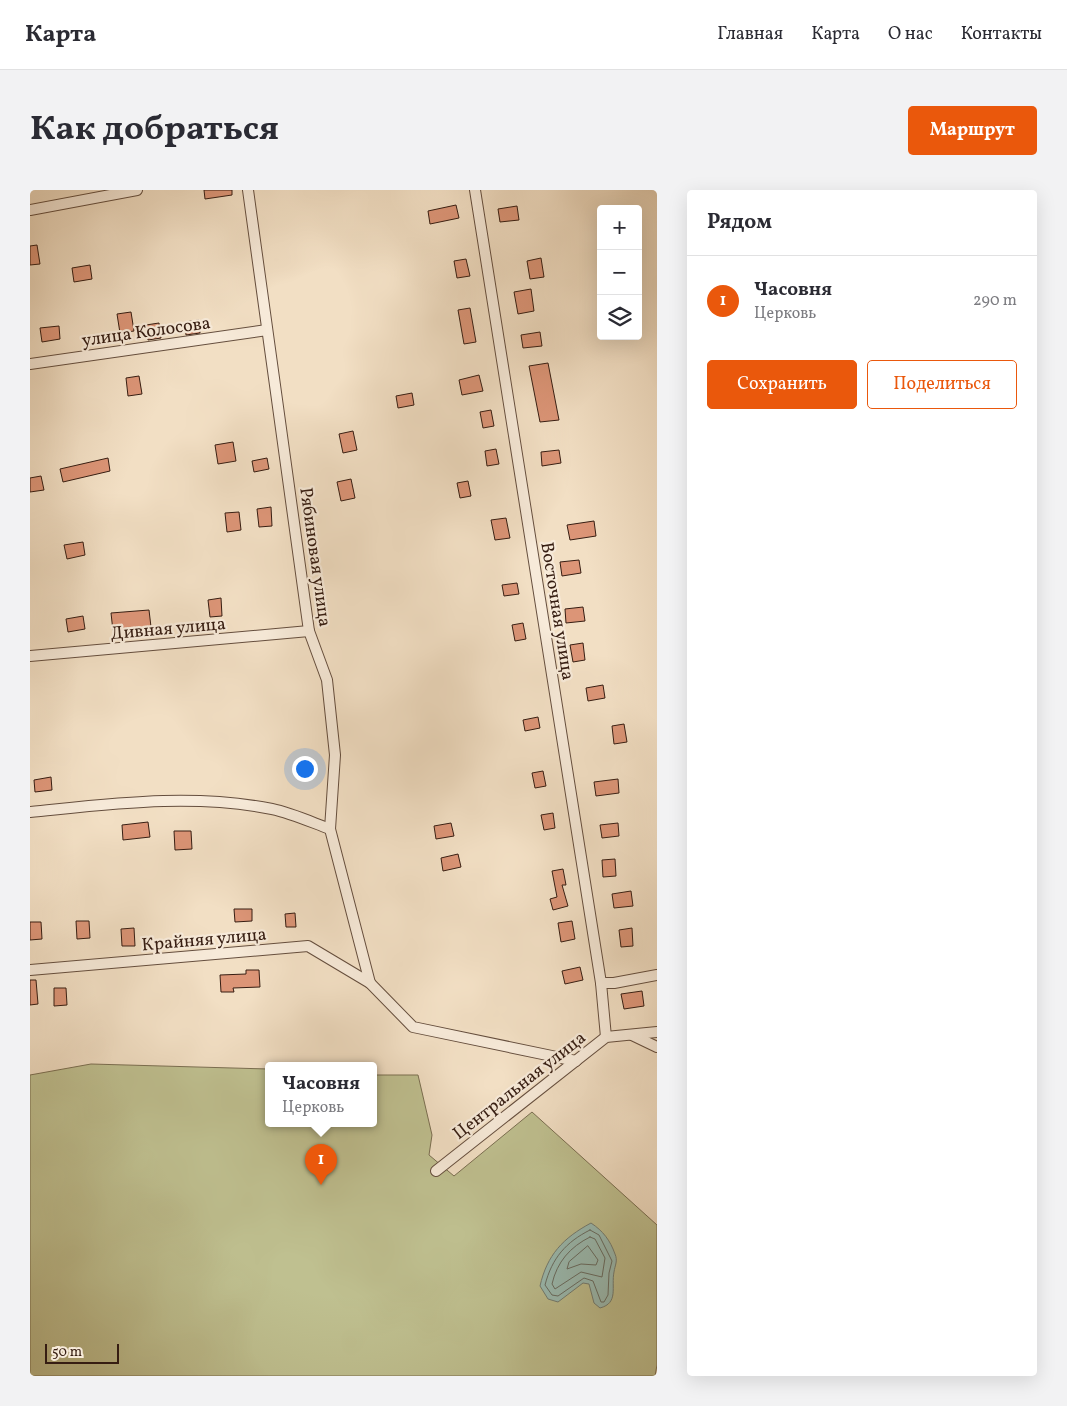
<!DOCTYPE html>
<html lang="ru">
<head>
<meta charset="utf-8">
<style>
	:root { --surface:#fff; --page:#f2f2f3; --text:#2b2b33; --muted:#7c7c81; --line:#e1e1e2; --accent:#ea580c }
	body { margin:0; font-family:Vollkorn,serif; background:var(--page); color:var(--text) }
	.controls { position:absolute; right:15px; top:15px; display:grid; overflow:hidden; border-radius:5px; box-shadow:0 5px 20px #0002 }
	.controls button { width:45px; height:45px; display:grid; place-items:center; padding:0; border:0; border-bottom:1px solid var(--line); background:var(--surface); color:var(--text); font:25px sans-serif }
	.scale { position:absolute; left:15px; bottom:12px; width:74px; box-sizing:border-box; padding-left:5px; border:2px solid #361d12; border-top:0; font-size:14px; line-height:18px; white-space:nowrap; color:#361d12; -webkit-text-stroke:4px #f7ead9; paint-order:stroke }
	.you { position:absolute; left:274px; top:578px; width:18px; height:18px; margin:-12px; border:4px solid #fff; border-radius:50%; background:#1a73e8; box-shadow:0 0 0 8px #1a73e833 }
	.badge { display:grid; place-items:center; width:32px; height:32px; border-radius:50%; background:var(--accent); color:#fff; font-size:16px; font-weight:700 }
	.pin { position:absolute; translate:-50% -41px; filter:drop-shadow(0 1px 2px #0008) }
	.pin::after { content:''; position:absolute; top:26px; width:18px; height:15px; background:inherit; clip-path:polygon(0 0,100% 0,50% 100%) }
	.popup { position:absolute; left:235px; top:872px; width:112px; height:65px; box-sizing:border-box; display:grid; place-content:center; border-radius:5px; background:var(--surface); filter:drop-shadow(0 1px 4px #0005); font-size:16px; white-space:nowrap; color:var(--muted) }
	.popup b { font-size:19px; color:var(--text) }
	.popup::after { content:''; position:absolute; left:50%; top:100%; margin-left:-10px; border:10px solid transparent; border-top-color:var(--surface) }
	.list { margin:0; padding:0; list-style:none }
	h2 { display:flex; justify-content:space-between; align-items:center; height:65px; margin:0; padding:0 20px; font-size:21px }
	h2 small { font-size:16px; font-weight:400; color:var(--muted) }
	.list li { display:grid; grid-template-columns:32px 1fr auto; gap:15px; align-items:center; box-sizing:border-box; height:90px; padding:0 20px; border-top:1px solid var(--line) }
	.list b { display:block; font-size:19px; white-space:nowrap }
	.list p { margin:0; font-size:16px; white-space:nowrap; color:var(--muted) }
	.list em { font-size:16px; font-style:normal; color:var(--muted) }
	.actions { display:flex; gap:10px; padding:15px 20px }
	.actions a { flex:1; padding:11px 0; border:1px solid var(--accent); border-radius:5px; text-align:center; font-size:18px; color:var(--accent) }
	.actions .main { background:var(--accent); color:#fff }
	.icon { flex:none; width:28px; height:28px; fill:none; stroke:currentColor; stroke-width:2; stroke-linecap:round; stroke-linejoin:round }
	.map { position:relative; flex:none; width:627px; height:1186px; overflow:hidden; border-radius:5px }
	header { display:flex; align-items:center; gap:30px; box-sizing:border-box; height:70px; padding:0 25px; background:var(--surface); border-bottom:1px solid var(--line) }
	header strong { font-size:24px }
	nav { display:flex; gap:28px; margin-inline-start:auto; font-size:18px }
	.intro { display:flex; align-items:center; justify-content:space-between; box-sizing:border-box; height:120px; padding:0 30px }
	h1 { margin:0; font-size:35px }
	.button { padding:12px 22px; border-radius:5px; background:var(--accent); color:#fff; font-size:18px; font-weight:700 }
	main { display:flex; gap:30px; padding:0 30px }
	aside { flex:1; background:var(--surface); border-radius:5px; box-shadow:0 5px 20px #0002 }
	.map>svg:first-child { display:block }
</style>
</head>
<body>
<header>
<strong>Карта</strong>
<nav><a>Главная</a><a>Карта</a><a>О нас</a><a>Контакты</a></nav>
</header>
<div class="intro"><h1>Как добраться</h1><a class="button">Маршрут</a></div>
<main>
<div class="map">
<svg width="627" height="1186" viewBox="0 0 627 1186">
	<rect width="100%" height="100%" fill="#f2dfc4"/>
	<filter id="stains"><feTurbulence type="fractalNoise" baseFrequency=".004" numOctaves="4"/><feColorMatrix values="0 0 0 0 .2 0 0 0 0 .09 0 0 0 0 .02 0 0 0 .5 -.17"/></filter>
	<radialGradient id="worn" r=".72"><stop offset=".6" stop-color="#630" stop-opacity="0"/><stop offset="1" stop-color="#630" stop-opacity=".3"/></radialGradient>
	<!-- green -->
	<polygon fill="#bfc090" stroke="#7a6e51" points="61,874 238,879 238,934 344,934 344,885 388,885 402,945 399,965 424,986 502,922 627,1035 627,1175 625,1186 0,1186 0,885"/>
	<!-- water -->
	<path fill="#9bbdb4" stroke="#737d73" d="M561,1033C573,1041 580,1050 585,1064C588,1071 585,1075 584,1082C581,1097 589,1113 570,1118L564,1113L559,1094L553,1093L528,1112L518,1109L510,1096C517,1065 533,1048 561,1033Z"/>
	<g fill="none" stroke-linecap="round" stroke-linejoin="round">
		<!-- shore -->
		<g stroke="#686d63" stroke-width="1">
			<path d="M560,1040L569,1045L582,1071L579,1083L578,1105L574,1112H571L563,1091L554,1088L528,1106L522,1105L515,1095C522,1068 536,1052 560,1040Z"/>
			<path d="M560,1047L565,1049L575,1068L572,1087L551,1082L525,1099L522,1094C527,1072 540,1057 560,1047Z"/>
			<polygon points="558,1056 568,1070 566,1075 551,1074 537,1079 539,1072"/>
		</g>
	</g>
	<!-- building -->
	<g fill="#dc9577" stroke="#361d12">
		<polygon points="174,0 202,0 202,5 175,9"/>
		<polygon points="426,15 429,28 400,34 398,21"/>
		<polygon points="487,16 489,30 470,32 468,19"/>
		<polygon points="7,55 10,74 0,75 0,56"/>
		<polygon points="511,68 514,87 500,89 497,71"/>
		<polygon points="436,69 440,86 427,88 424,71"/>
		<polygon points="60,75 62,89 44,92 42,78"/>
		<polygon points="501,99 504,121 488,124 484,102"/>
		<polygon points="440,118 446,152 434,154 428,120"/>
		<polygon points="101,122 104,141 90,143 87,124"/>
		<polygon points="169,130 170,143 156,145 155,132"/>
		<polygon points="129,133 131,148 118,150 116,135"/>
		<polygon points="29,136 30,149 12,152 10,138"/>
		<polygon points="510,142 512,156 493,158 491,145"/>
		<polygon points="518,173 529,230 510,232 499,176"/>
		<polygon points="449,185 453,201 432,205 429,190"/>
		<polygon points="109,186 112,204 98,206 96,188"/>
		<polygon points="382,203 384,215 368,218 366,206"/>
		<polygon points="461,220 464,236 453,238 450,222"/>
		<polygon points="323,241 327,260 313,263 309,244"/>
		<polygon points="203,252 206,271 188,274 185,255"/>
		<polygon points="466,259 469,274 457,276 455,261"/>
		<polygon points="529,260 531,273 512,276 511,262"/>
		<polygon points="78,268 80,281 33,292 30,279"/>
		<polygon points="237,268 239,279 224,282 222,271"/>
		<polygon points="11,286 14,300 0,302 0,288"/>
		<polygon points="321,289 325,308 311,311 307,292"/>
		<polygon points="438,291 441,306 430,308 427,293"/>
		<polygon points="241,317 242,336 229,337 227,319"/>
		<polygon points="209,322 211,340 197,342 195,323"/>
		<polygon points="476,328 480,348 465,350 461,330"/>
		<polygon points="564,331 566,346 540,350 537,335"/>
		<polygon points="53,352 55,365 37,369 34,355"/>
		<polygon points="549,370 551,383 532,386 530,372"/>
		<polygon points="487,393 489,404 474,406 472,395"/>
		<polygon points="191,408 192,426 180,427 178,410"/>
		<polygon points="553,417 555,431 536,433 535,419"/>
		<polygon points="119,420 121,437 83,441 81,423"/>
		<polygon points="53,426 55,439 38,442 36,429"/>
		<polygon points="493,433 496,449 485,451 482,435"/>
		<polygon points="553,453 555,470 543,472 540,455"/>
		<polygon points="573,495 575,508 558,511 556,498"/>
		<polygon points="508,527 510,538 495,541 493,530"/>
		<polygon points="594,534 597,552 584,554 582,536"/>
		<polygon points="513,581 516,596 505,598 502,583"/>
		<polygon points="21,587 22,600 5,602 4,590"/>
		<polygon points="588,589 589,603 566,606 564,592"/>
		<polygon points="523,623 525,638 514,640 511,625"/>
		<polygon points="118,632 120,647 93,650 92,635"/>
		<polygon points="421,633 424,646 406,649 404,636"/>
		<polygon points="588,633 589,646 572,648 570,635"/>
		<polygon points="144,641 161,641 162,659 145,660"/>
		<polygon points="428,664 431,677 413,681 411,668"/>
		<polygon points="585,669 586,686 573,687 572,670"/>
		<polygon points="533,679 536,695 532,695 538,716 523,720 520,709 527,707 522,681"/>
		<polygon points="601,701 603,716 584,718 582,704"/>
		<polygon points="204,719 222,719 222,731 205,732"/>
		<polygon points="265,723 266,737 256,737 255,724"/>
		<polygon points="46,731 59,731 60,748 47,749"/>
		<polygon points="542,731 545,749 531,752 528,733"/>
		<polygon points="0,732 11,732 12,749 0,750"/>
		<polygon points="104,738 105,756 92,756 91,739"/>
		<polygon points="602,738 603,756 591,757 589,740"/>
		<polygon points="550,777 553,790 535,794 532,781"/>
		<polygon points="216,780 229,780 230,797 203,798 204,802 191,802 190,785 216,784"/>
		<polygon points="0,790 6,790 8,814 0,815"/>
		<polygon points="24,798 36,798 37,815 24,816"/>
		<polygon points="612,801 614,816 594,819 591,804"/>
	</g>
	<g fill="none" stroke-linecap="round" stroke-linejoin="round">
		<defs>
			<g id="minor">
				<polyline points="218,0 279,441 297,490 305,565 300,639 340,793"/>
				<polyline points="445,0 571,793 576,847"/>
				<polyline points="0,20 107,0"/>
				<polyline points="0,174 237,140"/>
				<polyline points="0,466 279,441"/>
				<path d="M0,622C81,614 161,603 242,619C261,623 281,632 300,639"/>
				<polyline points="0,780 278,756 340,793 383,837 546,871"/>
				<polyline points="571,793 584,793 627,785"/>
				<polyline points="602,845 627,857"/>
				<polyline points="406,981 576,847 627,842"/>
			</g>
		</defs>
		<!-- minor casing -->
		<use href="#minor" stroke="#654e3e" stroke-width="12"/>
		<!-- minor -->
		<use href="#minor" stroke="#f7ead9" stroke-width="10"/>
	</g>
	<g text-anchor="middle" stroke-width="4.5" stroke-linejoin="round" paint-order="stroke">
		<!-- street labels -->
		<g font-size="18" fill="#361d12" stroke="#f7ead9">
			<text transform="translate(116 141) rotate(-8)" y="6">улица Колосова</text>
			<text transform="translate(286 367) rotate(82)" y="6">Рябиновая улица</text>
			<text transform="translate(528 421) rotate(81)" y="6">Восточная улица</text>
			<text transform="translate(138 438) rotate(-5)" y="6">Дивная улица</text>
			<text transform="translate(174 749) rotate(-5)" y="6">Крайняя улица</text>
			<text transform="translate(489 895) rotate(-38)" y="6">Центральная улица</text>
		</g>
	</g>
	<rect width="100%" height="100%" filter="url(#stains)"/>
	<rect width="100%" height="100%" fill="url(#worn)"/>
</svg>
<div class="controls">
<button>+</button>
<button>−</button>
<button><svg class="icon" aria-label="layers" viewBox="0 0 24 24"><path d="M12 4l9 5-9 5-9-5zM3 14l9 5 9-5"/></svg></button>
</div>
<div class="scale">50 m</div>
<div class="you"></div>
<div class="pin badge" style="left:291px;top:995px">1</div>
<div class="popup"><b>Часовня</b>Церковь</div>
</div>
<aside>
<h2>Рядом<small></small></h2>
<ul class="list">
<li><span class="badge">1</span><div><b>Часовня</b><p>Церковь</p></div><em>290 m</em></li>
</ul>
<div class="actions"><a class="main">Сохранить</a><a>Поделиться</a></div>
</aside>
</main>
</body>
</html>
